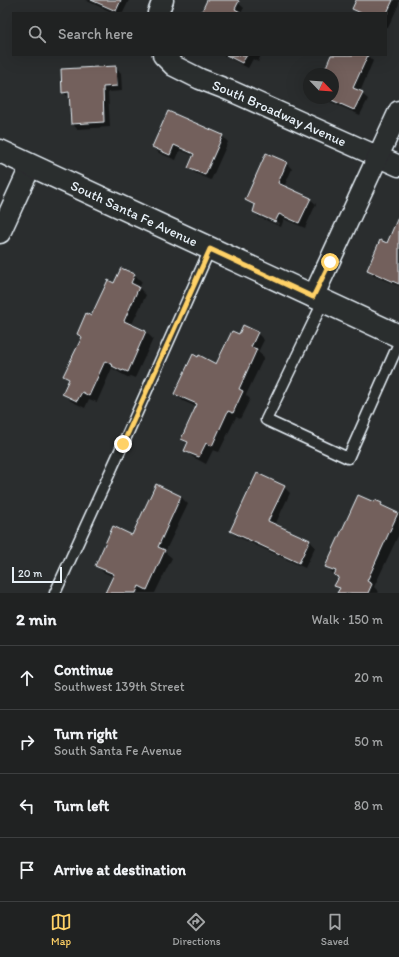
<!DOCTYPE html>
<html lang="en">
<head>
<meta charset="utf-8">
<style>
	:root { --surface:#202222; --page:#2d2f2f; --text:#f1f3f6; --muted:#a2a4a5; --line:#3d3f40; --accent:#ffd166 }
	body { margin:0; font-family:Itim,sans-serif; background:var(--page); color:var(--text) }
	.compass { position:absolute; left:303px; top:68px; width:36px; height:36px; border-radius:50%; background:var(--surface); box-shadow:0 4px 16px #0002; rotate:115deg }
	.scale { position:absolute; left:12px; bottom:10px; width:50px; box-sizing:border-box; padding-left:4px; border:2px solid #e8f1f8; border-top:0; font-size:11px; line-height:14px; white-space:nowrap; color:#e8f1f8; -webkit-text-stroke:3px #2a2d2e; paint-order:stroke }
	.stop { position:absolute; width:12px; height:12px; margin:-9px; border:3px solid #ffd166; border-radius:50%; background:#fff }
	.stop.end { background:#ffd166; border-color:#fff; box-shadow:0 1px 4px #0008 }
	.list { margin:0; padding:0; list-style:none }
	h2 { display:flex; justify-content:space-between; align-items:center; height:52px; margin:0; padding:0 16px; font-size:17px }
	h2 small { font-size:13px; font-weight:400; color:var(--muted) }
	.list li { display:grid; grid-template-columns:26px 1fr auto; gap:12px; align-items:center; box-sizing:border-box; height:64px; padding:0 16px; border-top:1px solid var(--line) }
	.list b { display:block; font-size:15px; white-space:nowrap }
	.list p { margin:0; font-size:13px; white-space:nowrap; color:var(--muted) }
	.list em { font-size:13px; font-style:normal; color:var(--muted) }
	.icon { flex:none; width:22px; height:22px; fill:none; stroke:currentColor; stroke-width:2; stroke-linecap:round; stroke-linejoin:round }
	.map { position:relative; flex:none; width:399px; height:593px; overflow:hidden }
	.search { position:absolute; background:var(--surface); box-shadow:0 4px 16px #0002; left:12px; right:12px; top:12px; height:44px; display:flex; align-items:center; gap:10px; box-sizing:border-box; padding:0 14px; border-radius:0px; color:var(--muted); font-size:15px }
	.sheet { height:308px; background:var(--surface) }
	nav { display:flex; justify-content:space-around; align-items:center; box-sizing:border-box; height:56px; border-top:1px solid var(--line); background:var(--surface); font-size:11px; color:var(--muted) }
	nav a { display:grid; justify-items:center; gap:2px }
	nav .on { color:var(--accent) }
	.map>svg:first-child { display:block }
</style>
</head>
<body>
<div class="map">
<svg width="399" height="593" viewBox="0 0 399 593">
	<rect width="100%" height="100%" fill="#2a2d2e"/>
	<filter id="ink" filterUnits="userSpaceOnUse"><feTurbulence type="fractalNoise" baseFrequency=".025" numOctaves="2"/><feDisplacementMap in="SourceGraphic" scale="8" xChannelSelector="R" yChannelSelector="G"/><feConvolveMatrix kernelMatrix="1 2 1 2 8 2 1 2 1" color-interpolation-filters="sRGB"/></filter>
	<g filter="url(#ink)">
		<!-- shadow -->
		<g fill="#0007" fill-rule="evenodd">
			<polygon points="85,0 129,0 123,13 114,13"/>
			<polygon points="209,0 235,0 244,8 241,13 202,13"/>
			<polygon points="358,0 399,0 399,4 388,28 386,27 386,13 358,13 354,9"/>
			<polygon points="223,55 261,55 258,62 253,59 248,68"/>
			<polygon points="332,55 367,55 373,61 360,92 368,99 360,115 322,98 333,98 333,74 324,74"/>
			<polygon points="115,67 121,73 122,91 108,92 110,127 77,129 72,123 70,98 63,92"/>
			<polygon points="222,136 228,142 211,180 195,173 189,167 194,156 180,150 176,160 159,153 153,147"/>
			<path d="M286,163L292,169L284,187L310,199L316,204L305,228L284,219L281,227L259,217L254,211L255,207L246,200ZM259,213L280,223L279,225L259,216Z"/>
			<polygon points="399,217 399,286 374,276 369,270 387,245"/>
			<polygon points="135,275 142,282 139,288 146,295 131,326 146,332 153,339 135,378 130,376 129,378 120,373 112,368 97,402 89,399 85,408 71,401 64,394 69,381 65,376 82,338 78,334 92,317 114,284"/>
			<polygon points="257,333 264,340 258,352 264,357 246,395 250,399 240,419 236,417 219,452 213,450 206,464 193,457 185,450 188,445 182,438 197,407 183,401 176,394 216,366 239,336"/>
			<polygon points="156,485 181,497 188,504 165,552 172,558 155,593 106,593 114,577 103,572 96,565 132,536"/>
			<polygon points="284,487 290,493 275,525 310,541 315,547 305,568 236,536 231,531"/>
			<polygon points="374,504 382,504 387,509 399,515 399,534 374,587 379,592 378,593 339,593 340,590 336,586 339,579 326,566"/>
		</g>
		<!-- building -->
		<g fill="#73615b" stroke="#e8f1f8">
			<polygon points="91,0 121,0 116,11"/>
			<polygon points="207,0 237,0 239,1 235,9 242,13 201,13"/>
			<polygon points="356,0 393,0 386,15 386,13 361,13 352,9"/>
			<polygon points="226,55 247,55 242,63"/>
			<polygon points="331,55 368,55 353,88 363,92 354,110 327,98 333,98 333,74 323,74"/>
			<polygon points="116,66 117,86 103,87 104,122 71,124 69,92 62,93 61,69"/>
			<polygon points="168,111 223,135 205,175 188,168 194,154 174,145 170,155 152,147"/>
			<polygon points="266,153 287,162 278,183 311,198 299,223 279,214 275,222 253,212 255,205 245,200"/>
			<polygon points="399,215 399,284 367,270 380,240 387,243"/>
			<polygon points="121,268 135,274 131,283 139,287 124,321 146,331 128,372 123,370 122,371 112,366 113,365 105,361 89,396 82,392 77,401 62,394 69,379 63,376 82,337 77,334 86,313 91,316 108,280 114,283"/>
			<polygon points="243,325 258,332 251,347 257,349 239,389 243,391 233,413 228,411 212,446 206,443 199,457 184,451 188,442 181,439 197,404 174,394 193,354 198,357 199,355 216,364 232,331 239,334"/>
			<polygon points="257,473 285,486 268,521 310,540 299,563 230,531"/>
			<polygon points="156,484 181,496 158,547 165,550 147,590 139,586 136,593 105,593 114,574 95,566 113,526 132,535"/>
			<polygon points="358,495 374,502 375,500 382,503 381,505 398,513 367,581 372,584 368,593 337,593 340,588 334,586 339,577 334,575 336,571 325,567"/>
		</g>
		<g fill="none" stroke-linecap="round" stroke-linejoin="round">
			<defs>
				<g id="service">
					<polyline points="323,302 266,420 348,458 399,343"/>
					<polyline points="55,593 123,444 210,249"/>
				</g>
				<g id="minor">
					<polyline points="158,13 163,0"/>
					<path id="s1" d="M163,55L174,66L200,79L231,91L399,166"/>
					<polyline points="0,233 31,165"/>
					<polyline points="313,297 399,111"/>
				</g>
				<g id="secondary">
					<path id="s2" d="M0,151L399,336"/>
				</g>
			</defs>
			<!-- service casing -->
			<use href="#service" stroke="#e8f1f8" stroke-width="13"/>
			<!-- minor casing -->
			<use href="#minor" stroke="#e8f1f8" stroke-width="23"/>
			<!-- secondary casing -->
			<use href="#secondary" stroke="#e8f1f8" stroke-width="25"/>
			<!-- service -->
			<use href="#service" stroke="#2a2d2e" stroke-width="10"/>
			<!-- minor -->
			<use href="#minor" stroke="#2a2d2e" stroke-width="20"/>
			<!-- secondary -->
			<use href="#secondary" stroke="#2a2d2e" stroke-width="22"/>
		</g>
	</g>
	<g fill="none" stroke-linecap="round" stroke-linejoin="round" filter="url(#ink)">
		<!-- route -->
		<polyline stroke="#ffd166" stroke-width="5" points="123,444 210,249 313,297 330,262"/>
	</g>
	<g text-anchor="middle" stroke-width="3" stroke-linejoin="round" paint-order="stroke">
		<!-- street labels -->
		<g font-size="14" fill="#e8f1f8" stroke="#2a2d2e">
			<text dy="5" stroke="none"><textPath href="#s1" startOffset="131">South Broadway Avenue</textPath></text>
			<text dy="5" stroke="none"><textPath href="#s2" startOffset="148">South Santa Fe Avenue</textPath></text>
		</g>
	</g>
</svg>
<svg class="compass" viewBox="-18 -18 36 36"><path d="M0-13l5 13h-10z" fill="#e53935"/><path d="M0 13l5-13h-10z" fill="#a2a4a5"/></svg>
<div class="scale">20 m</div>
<div class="stop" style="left:330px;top:262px"></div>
<div class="stop end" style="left:123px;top:444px"></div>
<div class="search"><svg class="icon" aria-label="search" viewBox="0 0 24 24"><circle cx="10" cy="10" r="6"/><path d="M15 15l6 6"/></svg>Search here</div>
</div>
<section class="sheet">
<h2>2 min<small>Walk · 150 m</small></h2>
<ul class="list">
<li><svg class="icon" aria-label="ahead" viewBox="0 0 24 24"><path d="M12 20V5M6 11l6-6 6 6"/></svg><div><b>Continue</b><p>Southwest 139th Street</p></div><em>20 m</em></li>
<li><svg class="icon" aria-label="right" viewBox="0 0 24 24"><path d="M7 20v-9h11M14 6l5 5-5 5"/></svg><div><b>Turn right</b><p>South Santa Fe Avenue</p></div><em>50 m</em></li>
<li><svg class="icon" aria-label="left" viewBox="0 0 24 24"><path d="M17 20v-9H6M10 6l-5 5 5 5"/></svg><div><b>Turn left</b></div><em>80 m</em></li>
<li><svg class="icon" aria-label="arrive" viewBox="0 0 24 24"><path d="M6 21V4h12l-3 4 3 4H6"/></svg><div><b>Arrive at destination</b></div></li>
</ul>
</section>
<nav>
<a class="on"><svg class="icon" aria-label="map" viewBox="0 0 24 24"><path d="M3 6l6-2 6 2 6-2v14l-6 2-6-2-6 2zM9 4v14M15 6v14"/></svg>Map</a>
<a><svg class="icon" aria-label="directions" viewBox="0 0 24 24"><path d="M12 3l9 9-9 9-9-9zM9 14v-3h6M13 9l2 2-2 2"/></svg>Directions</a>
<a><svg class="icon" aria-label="saved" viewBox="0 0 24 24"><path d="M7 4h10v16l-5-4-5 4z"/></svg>Saved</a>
</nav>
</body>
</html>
